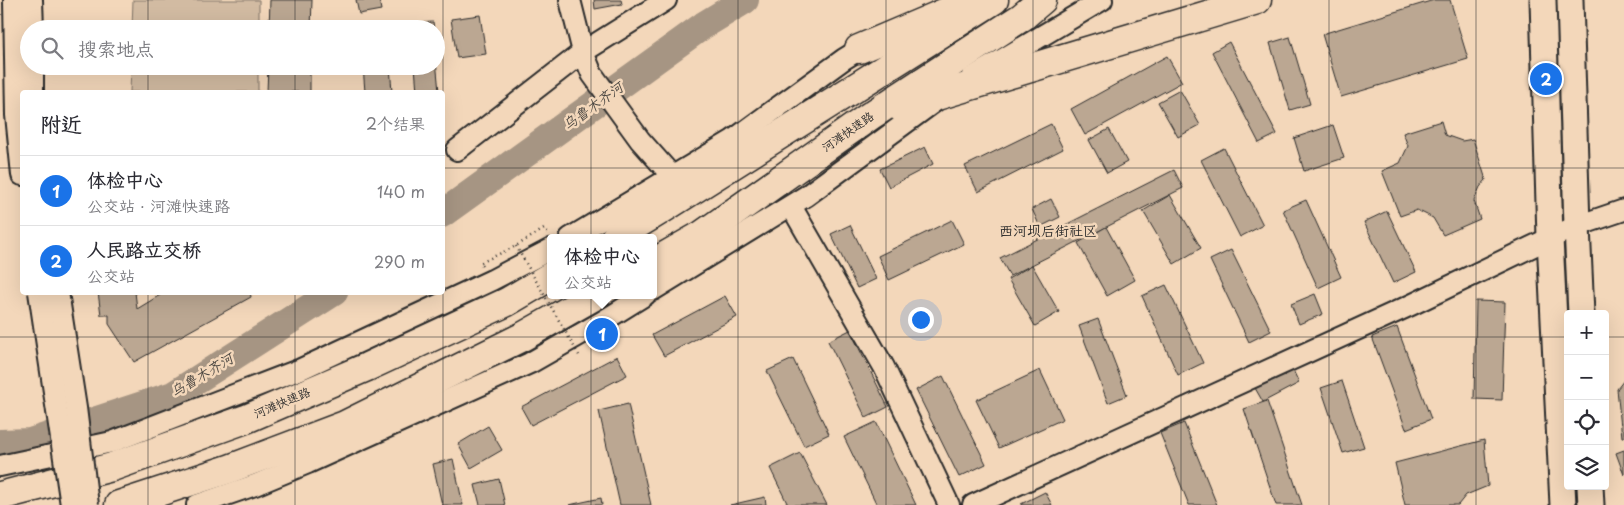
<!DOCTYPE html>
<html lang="zh">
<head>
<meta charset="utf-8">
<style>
	:root { --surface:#fff; --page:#f7f7f7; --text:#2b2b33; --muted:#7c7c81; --line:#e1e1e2; --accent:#1a73e8 }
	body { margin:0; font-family:"Playpen Sans","LXGW WenKai TC",sans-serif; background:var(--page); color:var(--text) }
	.controls { position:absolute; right:15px; bottom:15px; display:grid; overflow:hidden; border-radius:5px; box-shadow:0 5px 20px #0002 }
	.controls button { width:45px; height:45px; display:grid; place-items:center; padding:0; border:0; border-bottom:1px solid var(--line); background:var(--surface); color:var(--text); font:25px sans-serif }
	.you { position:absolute; left:920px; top:319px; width:18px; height:18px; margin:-12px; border:4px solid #fff; border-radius:50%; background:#1a73e8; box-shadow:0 0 0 8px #1a73e833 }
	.badge { display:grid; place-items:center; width:32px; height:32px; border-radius:50%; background:var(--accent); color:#fff; font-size:16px; font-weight:700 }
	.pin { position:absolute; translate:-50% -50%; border:2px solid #fff; box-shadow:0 1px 5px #0006 }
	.popup { position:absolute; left:547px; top:234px; width:110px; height:65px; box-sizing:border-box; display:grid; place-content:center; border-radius:5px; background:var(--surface); filter:drop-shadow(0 1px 4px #0005); font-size:16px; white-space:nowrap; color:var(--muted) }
	.popup b { font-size:19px; color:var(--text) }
	.popup::after { content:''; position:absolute; left:50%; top:100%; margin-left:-10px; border:10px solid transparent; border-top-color:var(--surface) }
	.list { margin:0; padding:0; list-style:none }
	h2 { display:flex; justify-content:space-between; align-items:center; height:65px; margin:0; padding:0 20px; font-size:21px }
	h2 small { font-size:16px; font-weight:400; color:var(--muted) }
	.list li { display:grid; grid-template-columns:32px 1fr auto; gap:15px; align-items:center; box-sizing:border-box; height:70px; padding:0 20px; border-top:1px solid var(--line) }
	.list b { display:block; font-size:19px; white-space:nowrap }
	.list p { margin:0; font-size:16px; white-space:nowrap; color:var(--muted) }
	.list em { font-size:16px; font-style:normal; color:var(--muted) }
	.icon { flex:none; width:28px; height:28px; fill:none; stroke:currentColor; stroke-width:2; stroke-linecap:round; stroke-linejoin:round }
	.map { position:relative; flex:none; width:1624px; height:505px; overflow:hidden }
	.search { position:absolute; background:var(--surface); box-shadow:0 5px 20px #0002; left:20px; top:20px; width:425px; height:55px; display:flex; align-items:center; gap:12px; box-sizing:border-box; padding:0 18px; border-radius:28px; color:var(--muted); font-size:19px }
	.panel { position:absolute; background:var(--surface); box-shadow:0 5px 20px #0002; left:20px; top:90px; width:425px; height:205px; border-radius:5px }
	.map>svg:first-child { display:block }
</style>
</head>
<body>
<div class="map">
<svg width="1624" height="505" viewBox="0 0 1624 505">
	<rect width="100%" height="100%" fill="#f3d7ba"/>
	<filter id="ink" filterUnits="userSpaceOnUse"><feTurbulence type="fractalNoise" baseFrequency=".02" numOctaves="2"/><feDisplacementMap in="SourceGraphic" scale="10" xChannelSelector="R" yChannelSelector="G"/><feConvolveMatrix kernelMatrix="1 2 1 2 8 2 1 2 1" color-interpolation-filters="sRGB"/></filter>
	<g filter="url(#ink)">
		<!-- green -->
		<g fill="#d2bba2" stroke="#7e7366">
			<polygon points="133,0 259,0 259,29 132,29"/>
			<polygon points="131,66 258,66 258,92 130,92"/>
		</g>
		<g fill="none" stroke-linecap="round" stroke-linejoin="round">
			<!-- river -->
			<g stroke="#a69583" stroke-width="28">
				<polyline points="442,214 704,25 745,0"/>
				<polyline points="0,443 30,442 173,395 334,292"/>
			</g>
		</g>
		<!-- building -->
		<g fill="#bba792" stroke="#2b2b2b">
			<polygon points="270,0 312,0 311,29 269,29"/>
			<polygon points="356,0 379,0 381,10 359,14"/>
			<polygon points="594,0 621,0 622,4 595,9"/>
			<polygon points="1434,0 1450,0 1468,59 1341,97 1322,34"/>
			<polygon points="480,15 486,54 457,58 451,19"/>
			<polygon points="433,22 434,29 412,29 412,23"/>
			<polygon points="1290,37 1310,104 1290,110 1270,43"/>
			<polygon points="1229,42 1277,134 1259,143 1212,52"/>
			<polygon points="1167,56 1182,82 1085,135 1071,109"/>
			<polygon points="436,60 439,92 417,92 415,66 436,66"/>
			<polygon points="268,66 310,66 310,92 267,92"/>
			<polygon points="363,66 390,66 392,92 365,92"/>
			<polygon points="1180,90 1200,125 1178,137 1158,102"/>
			<polygon points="1441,121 1445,135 1462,141 1473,139 1486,180 1480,187 1474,201 1480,219 1443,235 1433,218 1417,210 1400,216 1382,171 1400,163 1408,146 1403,133"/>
			<polygon points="1051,124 1063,149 978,192 965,166"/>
			<polygon points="1333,125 1344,158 1304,171 1294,138"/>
			<polygon points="1109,129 1127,162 1107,173 1089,140"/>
			<polygon points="925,147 933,164 889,187 880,169"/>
			<polygon points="1224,148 1263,225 1240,237 1201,160"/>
			<polygon points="1174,170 1183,188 1010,276 1000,258"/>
			<polygon points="1170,195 1201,248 1174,264 1143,211"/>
			<polygon points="1051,199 1060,217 1040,227 1032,209"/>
			<polygon points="1306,200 1341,277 1318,288 1283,210"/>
			<polygon points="1387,211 1416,272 1393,283 1364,222"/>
			<polygon points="952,220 964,244 889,280 878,256"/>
			<polygon points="850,225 876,279 857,288 831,234"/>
			<polygon points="1106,227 1135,280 1107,296 1078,243"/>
			<polygon points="1231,250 1271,331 1249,342 1210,260"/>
			<polygon points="1032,265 1059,312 1035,326 1008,279"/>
			<polygon points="1166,285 1203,363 1178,375 1142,296"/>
			<polygon points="98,292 135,292 137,309 165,292 250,292 251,297 134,362 109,324 109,315 101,315"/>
			<polygon points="1315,294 1323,314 1299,324 1291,304"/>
			<polygon points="725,296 737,317 664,356 652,335"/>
			<polygon points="1476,301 1505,302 1502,400 1474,399"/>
			<polygon points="1098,319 1127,395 1108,403 1079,326"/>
			<polygon points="1397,327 1431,419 1406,429 1372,337"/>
			<polygon points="850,330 888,407 866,418 828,341"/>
			<polygon points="617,356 627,375 531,425 521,407"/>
			<polygon points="793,359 829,434 804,446 767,371"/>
			<polygon points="1292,368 1299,383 1263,402 1255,388"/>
			<polygon points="1040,370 1063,419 999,448 976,400"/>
			<polygon points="943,376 986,464 959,477 916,390"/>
			<polygon points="1624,380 1624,437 1622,437 1617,389"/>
			<polygon points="1342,381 1364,447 1343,453 1321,388"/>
			<polygon points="1267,401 1302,505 1276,505 1244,409"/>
			<polygon points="628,404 651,505 620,505 599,411"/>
			<polygon points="876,422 916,505 877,505 844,437"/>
			<polygon points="1184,423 1217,505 1189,505 1160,433"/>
			<polygon points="488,426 502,450 471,468 458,444"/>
			<polygon points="1484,440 1488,486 1466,495 1458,505 1405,505 1395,463"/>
			<polygon points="1624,450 1624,475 1616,453"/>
			<polygon points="800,453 827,505 788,505 770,468"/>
			<polygon points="453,459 463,505 442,505 433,464"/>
			<polygon points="499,479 505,505 480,505 475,485"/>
			<polygon points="1045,492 1052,505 1021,505 1021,504"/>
			<polygon points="765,497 766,505 730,505"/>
			<polygon points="601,498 602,505 569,505"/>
		</g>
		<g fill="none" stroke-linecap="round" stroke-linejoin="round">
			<defs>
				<g id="minor">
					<polyline points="14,0 16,115 22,175"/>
					<polyline points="32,0 33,29"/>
					<polyline points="570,0 583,52 592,74 640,140 672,176"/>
					<polyline points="33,66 33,92"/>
					<polyline points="971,78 1102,0"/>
					<polyline points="457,150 583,52 666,0"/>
					<polyline points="791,206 884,367 949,505"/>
					<polyline points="570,238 733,140 844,59 870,43"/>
					<polyline points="653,290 806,196 934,102"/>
					<polyline points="0,466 112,442 301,369 492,280 551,249"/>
					<polyline points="197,505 255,485 308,463 530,363 600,323 645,295"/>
					<polyline points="973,505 1411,305 1550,238 1577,226 1624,210"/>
				</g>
				<g id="major">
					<polyline points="1543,0 1550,238 1563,505"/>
					<polyline points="1570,0 1577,226 1581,314"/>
					<polyline points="1590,486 1591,505"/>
				</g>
				<g id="highway">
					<polyline points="859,49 958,7"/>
					<polyline points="900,107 1257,0"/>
					<polyline points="615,238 664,208 994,0"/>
					<polyline points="653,263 702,235 870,116 1022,17 1042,0"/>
					<polyline points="0,496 112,467 246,419 367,367 507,302 551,276"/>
					<polyline points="119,505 229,469 345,425 522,337 596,295"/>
				</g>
			</defs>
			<!-- minor casing -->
			<use href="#minor" stroke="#2b2b2b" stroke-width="24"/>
			<!-- major casing -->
			<use href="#major" stroke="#2b2b2b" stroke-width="29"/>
			<!-- highway casing -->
			<use href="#highway" stroke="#2b2b2b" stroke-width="31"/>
			<!-- path -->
			<polyline stroke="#2b2b2b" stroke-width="2.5" stroke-dasharray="1 4" stroke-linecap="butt" points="482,266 480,263 516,246 544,229 548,233"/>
			<!-- minor -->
			<use href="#minor" stroke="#f3d7ba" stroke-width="20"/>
			<!-- major -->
			<use href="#major" stroke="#f3d7ba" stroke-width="25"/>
			<!-- highway -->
			<use href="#highway" stroke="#f3d7ba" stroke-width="28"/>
			<defs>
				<g id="minor-bridge">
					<polyline points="39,292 71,505"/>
					<polyline points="58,292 76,408 88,505"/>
				</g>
			</defs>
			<!-- minor-bridge casing -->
			<use href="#minor-bridge" stroke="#2b2b2b" stroke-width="24" stroke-linecap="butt"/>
			<!-- path-bridge -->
			<polyline stroke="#2b2b2b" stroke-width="2.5" stroke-dasharray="1 4" stroke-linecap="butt" points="516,246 580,357"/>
			<!-- minor-bridge -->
			<use href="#minor-bridge" stroke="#f3d7ba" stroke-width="20"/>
		</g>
	</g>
	<!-- grid -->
	<path fill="none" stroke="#2b2b2b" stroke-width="1" stroke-opacity="0.55" d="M148,0V29M295,0V29M443,0V505M591,0V505M738,0V505M886,0V505M1033,0V505M1181,0V505M1329,0V505M1476,0V505M148,66V92M295,66V92M0,168H22M442,168H1624M148,292V505M295,292V505M0,337H1568M1605,337H1624"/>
	<g text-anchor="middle" stroke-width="5" stroke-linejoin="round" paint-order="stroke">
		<!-- street labels -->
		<g font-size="12" fill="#2b2b2b" stroke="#f3d7ba">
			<text transform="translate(848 132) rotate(-35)" y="4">河滩快速路</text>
			<text transform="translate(282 403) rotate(-23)" y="4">河滩快速路</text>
		</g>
		<!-- water labels -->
		<g font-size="14" font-style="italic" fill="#4a4641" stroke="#f3d7ba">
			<text transform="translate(593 106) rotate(-36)" y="5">乌鲁木齐河</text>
			<text transform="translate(202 375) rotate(-31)" y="5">乌鲁木齐河</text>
		</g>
		<!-- neighbourhood labels -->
		<g font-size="14" fill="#2b2b2b" stroke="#f3d7ba">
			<text x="1048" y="236">西河坝后街社区</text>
		</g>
	</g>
</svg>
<div class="controls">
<button>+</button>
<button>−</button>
<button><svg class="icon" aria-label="locate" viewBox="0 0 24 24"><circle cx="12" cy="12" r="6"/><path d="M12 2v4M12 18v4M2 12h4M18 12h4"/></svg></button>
<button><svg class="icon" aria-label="layers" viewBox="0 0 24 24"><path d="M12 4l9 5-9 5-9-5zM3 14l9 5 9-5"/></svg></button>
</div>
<div class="you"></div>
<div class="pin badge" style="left:602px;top:334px">1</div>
<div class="popup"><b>体检中心</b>公交站</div>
<div class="pin badge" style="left:1546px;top:79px">2</div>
<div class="search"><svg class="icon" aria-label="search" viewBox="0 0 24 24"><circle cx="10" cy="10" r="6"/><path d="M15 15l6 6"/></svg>搜索地点</div>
<section class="panel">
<h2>附近<small>2个结果</small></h2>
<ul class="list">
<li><span class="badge">1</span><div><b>体检中心</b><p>公交站 · 河滩快速路</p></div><em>140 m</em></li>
<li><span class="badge">2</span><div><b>人民路立交桥</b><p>公交站</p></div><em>290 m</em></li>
</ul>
</section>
</div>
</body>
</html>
